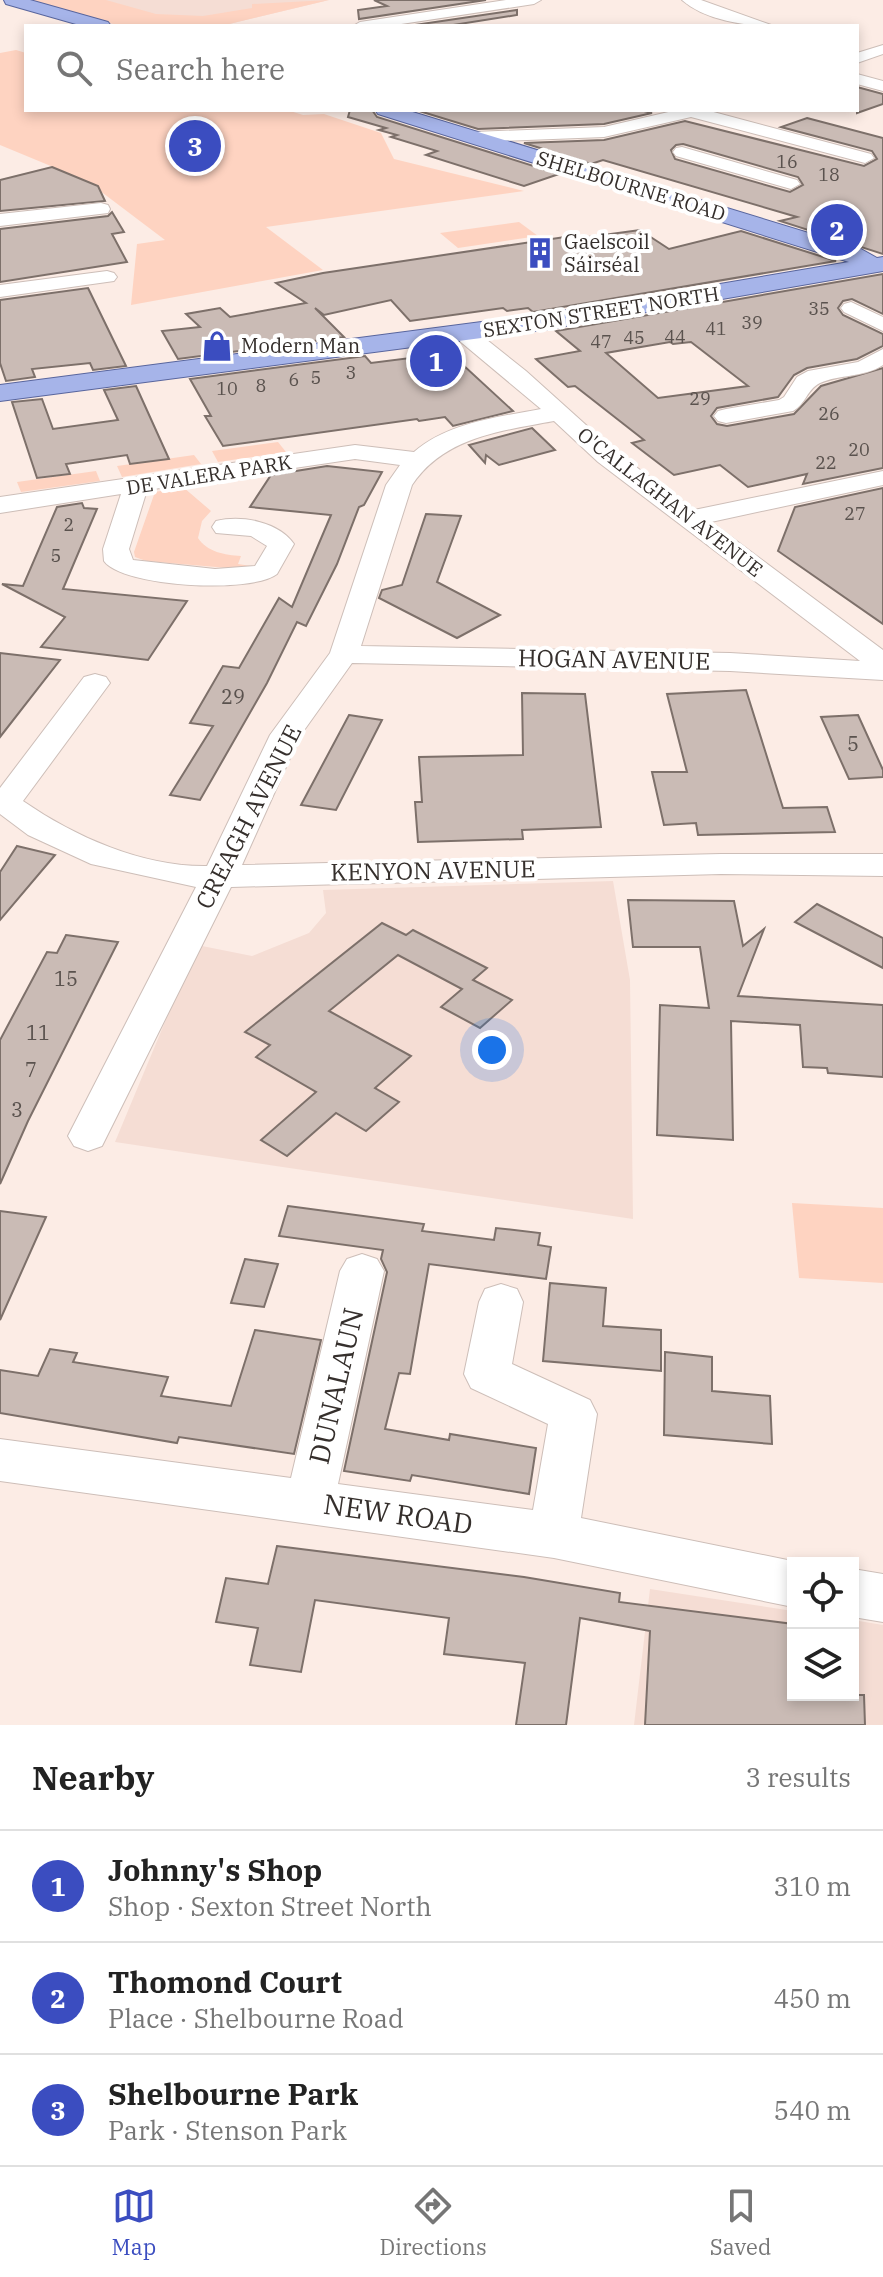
<!DOCTYPE html>
<html lang="en">
<head>
<meta charset="utf-8">
<style>
	:root { --surface:#fff; --page:#f6f6f6; --text:#222; --muted:#767676; --line:#e0e0e0; --accent:#3b4dc0 }
	body { margin:0; font-family:"IBM Plex Serif",serif; background:var(--page); color:var(--text) }
	.controls { position:absolute; right:24px; bottom:24px; display:grid; overflow:hidden; border-radius:0px; box-shadow:0 4px 12px #0003 }
	.controls button { width:72px; height:72px; display:grid; place-items:center; padding:0; border:0; border-bottom:2px solid var(--line); background:var(--surface); color:var(--text); font:40px sans-serif }
	.you { position:absolute; left:492px; top:1050px; width:28px; height:28px; margin:-20px; border:6px solid #fff; border-radius:50%; background:#1a73e8; box-shadow:0 0 0 12px #1a73e833 }
	.badge { display:grid; place-items:center; width:52px; height:52px; border-radius:50%; background:var(--accent); color:#fff; font-size:26px; font-weight:700 }
	.pin { position:absolute; translate:-50% -50%; border:4px solid #fff; box-shadow:0 2px 8px #0006 }
	.list { margin:0; padding:0; list-style:none }
	h2 { display:flex; justify-content:space-between; align-items:center; height:104px; margin:0; padding:0 32px; font-size:34px }
	h2 small { font-size:26px; font-weight:400; color:var(--muted) }
	.list li { display:grid; grid-template-columns:52px 1fr auto; gap:24px; align-items:center; box-sizing:border-box; height:112px; padding:0 32px; border-top:2px solid var(--line) }
	.list b { display:block; font-size:30px; white-space:nowrap }
	.list p { margin:0; font-size:26px; white-space:nowrap; color:var(--muted) }
	.list em { font-size:26px; font-style:normal; color:var(--muted) }
	.icon { flex:none; width:44px; height:44px; fill:none; stroke:currentColor; stroke-width:2; stroke-linecap:round; stroke-linejoin:round }
	.map { position:relative; flex:none; width:883px; height:1725px; overflow:hidden }
	.search { position:absolute; background:var(--surface); box-shadow:0 4px 12px #0003; left:24px; right:24px; top:24px; height:88px; display:flex; align-items:center; gap:20px; box-sizing:border-box; padding:0 28px; border-radius:0px; color:var(--muted); font-size:30px }
	.sheet { height:440px; background:var(--surface) }
	nav { display:flex; justify-content:space-around; align-items:center; box-sizing:border-box; height:112px; border-top:2px solid var(--line); background:var(--surface); font-size:22px; color:var(--muted) }
	nav a { display:grid; justify-items:center; gap:4px }
	nav .on { color:var(--accent) }
	.map>svg:first-child { display:block }
</style>
</head>
<body>
<div class="map">
<svg width="883" height="1725" viewBox="0 0 883 1725">
	<rect width="100%" height="100%" fill="#fcece5"/>
	<!-- built -->
	<g fill="#f5ddd4">
		<polygon points="27,0 329,0 221,26 116,26"/>
		<polygon points="613,881 630,980 633,1219 115,1142 197,945 252,956 309,933 326,913 323,890"/>
		<polygon points="650,1589 793,1611 793,1695 853,1695 853,1620 883,1625 883,1725 634,1725"/>
	</g>
	<!-- green -->
	<g fill="#fed3c1">
		<polygon points="29,0 106,0 156,14 203,16 252,8 252,4 329,0 221,26 121,26"/>
		<polygon points="16,50 26,53 26,110 287,110 303,115 324,114 381,133 394,159 524,191 266,227 323,270 131,305 137,244 165,240 87,181 0,145 0,53"/>
		<polygon points="519,222 538,236 458,248 440,233"/>
		<polygon points="278,442 286,452 218,462 212,451"/>
		<polygon points="194,455 201,464 122,477 117,466"/>
		<polygon points="96,471 100,481 21,492 17,482"/>
		<path d="M183,487L211,511L202,521L198,538C207,552 225,555 241,556L238,564L251,566L239,569L146,561L135,557L134,552L155,492Z"/>
		<polygon points="792,1203 883,1208 883,1283 799,1278"/>
	</g>
	<!-- building -->
	<g fill="#cabbb5" stroke="#7d706a" stroke-width="2" fill-rule="evenodd">
		<polygon points="374,0 486,0 359,19 358,10 387,6"/>
		<polygon points="517,10 517,15 447,26 408,26"/>
		<polygon points="857,87 883,94 883,104 857,113"/>
		<polygon points="350,110 372,110 377,117 559,174 524,186 426,155 437,151 391,137 397,135 379,130 386,128 348,117"/>
		<polygon points="416,110 640,110 652,113 604,124 478,129"/>
		<path d="M807,118L883,138V254L780,221L797,217L603,160L591,164L524,143L604,140L685,121L864,166L877,159L872,151L781,127ZM683,144L798,177L803,185L790,192L675,159L671,150L676,145Z"/>
		<polygon points="52,167 98,186 105,201 0,211 0,180"/>
		<polygon points="112,212 124,232 112,234 127,262 0,282 0,229 108,216"/>
		<polygon points="640,230 669,249 741,231 836,261 533,312 528,308 507,311 503,308 410,321 391,300 324,315 315,308 344,337 178,359 162,331 200,327 186,314 220,308 230,317 306,303 276,283 323,273 578,235 581,238"/>
		<path d="M883,274V314L852,299L843,301L838,308L843,315L883,334V346L857,359L807,368L794,375L778,397L717,408L711,416L717,424L727,426L794,414L821,386L883,368V468L803,484L807,474L748,487L720,465L674,475L632,443L644,440L575,386L568,387L536,359L580,351L556,331ZM670,342L673,344L691,342L748,386L658,398L606,353Z"/>
		<polygon points="88,288 126,366 93,370 90,363 32,369 35,377 6,381 0,363 0,300"/>
		<polygon points="450,353 513,411 453,426 445,417 419,421 417,419 223,446 205,416 211,416 190,379 365,356 371,363"/>
		<polygon points="136,386 169,459 130,464 127,455 66,464 70,474 37,478 12,402 42,399 53,429 118,420 104,390"/>
		<polygon points="532,428 555,450 499,465 486,455 485,463 469,445"/>
		<polygon points="327,466 382,472 364,505 359,507 337,564 306,626 297,622 267,683 200,800 170,795 213,726 190,723 223,666 239,668 279,598 292,607 331,515 250,507 271,475"/>
		<polygon points="883,488 883,624 778,551 795,507"/>
		<polygon points="82,503 84,508 97,509 63,589 187,601 148,660 41,647 65,617 2,584 23,586 57,507"/>
		<polygon points="426,514 461,516 437,582 500,615 457,638 379,598 382,590 402,585"/>
		<polygon points="0,653 60,660 0,737"/>
		<polygon points="746,690 783,808 827,807 835,832 698,835 696,823 664,825 652,772 687,772 667,694"/>
		<polygon points="522,693 585,694 601,827 522,830 523,839 418,842 415,802 422,802 419,757 523,755"/>
		<polygon points="349,715 382,720 336,810 301,805"/>
		<polygon points="858,715 883,770 883,777 849,779 821,717"/>
		<polygon points="17,846 55,855 0,920 0,872"/>
		<polygon points="628,900 734,901 743,946 764,929 738,996 883,1005 883,1077 828,1073 827,1068 803,1067 800,1025 731,1021 733,1140 657,1135 660,1005 709,1008 700,947 633,947"/>
		<polygon points="817,904 883,938 883,968 795,922"/>
		<polygon points="382,923 406,935 413,930 487,968 473,980 512,1000 480,1028 441,1007 462,989 398,955 329,1011 411,1056 375,1088 399,1102 366,1131 336,1113 287,1156 261,1140 316,1092 256,1057 270,1045 245,1032"/>
		<polygon points="66,935 118,942 28,1121 0,1184 0,1040 47,952 57,953"/>
		<polygon points="288,1206 424,1224 422,1231 494,1240 496,1228 540,1233 538,1245 551,1247 546,1279 429,1264 410,1374 399,1373 385,1429 449,1440 450,1434 536,1448 529,1494 412,1475 410,1481 344,1471 387,1272 381,1259 383,1250 279,1236"/>
		<polygon points="0,1211 46,1217 0,1320"/>
		<polygon points="245,1259 278,1264 264,1307 231,1303"/>
		<polygon points="550,1283 606,1288 603,1326 661,1330 661,1371 543,1361"/>
		<polygon points="255,1330 321,1340 294,1454 179,1437 177,1443 0,1413 0,1370 38,1376 50,1349 77,1353 73,1362 168,1377 161,1396 231,1406"/>
		<polygon points="665,1352 712,1357 712,1391 770,1396 772,1444 664,1435"/>
		<polygon points="277,1546 524,1577 620,1593 619,1602 793,1624 793,1695 864,1695 865,1725 645,1725 650,1631 580,1618 566,1725 516,1725 525,1663 444,1654 449,1618 315,1600 301,1672 250,1665 258,1628 216,1622 226,1578 268,1584"/>
	</g>
	<g fill="none" stroke-linecap="round" stroke-linejoin="round">
		<defs>
			<g id="minor">
				<polygon points="506,0 541,0 534,4 388,26 353,26 360,22"/>
				<path d="M682,0H701L774,26C744,26 705,20 682,0Z"/>
				<polygon points="883,45 883,54 857,63 857,53"/>
				<polygon points="857,74 883,81 883,91 857,84"/>
				<polygon points="677,110 706,110 871,154 874,158 865,163 691,117 604,137 474,142 466,137 474,132 604,127"/>
				<polygon points="682,147 797,180 800,184 791,189 676,156 673,152 676,148"/>
				<polygon points="101,203 108,205 110,209 108,213 0,226 0,214"/>
				<polygon points="107,271 114,273 117,277 114,281 0,297 0,285"/>
				<polygon points="851,302 883,317 883,331 844,312 841,308 844,304"/>
				<path d="M464,327L472,328L526,371L616,452L694,510L883,471V485L711,522L883,650V680L730,671L352,663L300,736L242,865L721,854H883V876L721,874L231,887L102,1146L88,1151L74,1146L68,1136L196,887L91,864L28,835L0,814V788L84,677L95,674L106,677L110,683L23,801C75,837 143,867 207,866L270,735L330,653L386,485L400,465L355,459L147,490L129,549L133,560L215,569L255,566L267,546L251,536L216,533L212,527L216,521C241,515 278,521 294,544L277,574C252,594 122,587 104,561L103,549L121,494L0,513V497L355,445L414,452C447,423 498,417 541,409L456,338L453,333L456,328ZM554,421L598,462L860,661L730,653L361,646L412,485C444,437 501,431 554,421Z"/>
				<path d="M883,349V365C863,378 840,374 820,383C807,389 806,404 793,411L726,423L718,421L714,416L718,411L726,409L779,400L784,397L797,377L808,371L858,362Z"/>
				<polygon points="362,1254 377,1259 384,1271 338,1484 533,1510 548,1424 471,1388 464,1374 479,1302 485,1289 501,1284 517,1289 523,1302 512,1364 590,1400 597,1414 581,1518 802,1563 793,1563 793,1607 554,1558 0,1481 0,1439 291,1478 340,1271 347,1259"/>
				<polygon points="853,1569 883,1574 883,1622 853,1617"/>
			</g>
			<g id="major">
				<polygon points="4,0 30,0 108,22 111,26 83,26 6,4"/>
				<polygon points="375,110 406,110 861,249 877,258 883,257 883,271 543,330 0,401 0,385 543,314 849,262 378,114"/>
			</g>
		</defs>
		<!-- minor casing -->
		<use href="#minor" stroke="#cdbeb8" stroke-width="2"/>
		<!-- major casing -->
		<use href="#major" stroke="#58659d" stroke-width="2"/>
		<!-- minor -->
		<use href="#minor" fill="#fff" fill-rule="evenodd"/>
		<!-- major -->
		<use href="#major" fill="#a6b4e9" fill-rule="evenodd"/>
	</g>
	<!-- icons -->
	<defs>
		<symbol id="building-bare" viewBox="-9 -9 18 18"><path d="M-4-6H4V6H1V3H-1V6H-4ZM-2.5-4.3h1.7v1.8h-1.7ZM.8-4.3h1.7v1.8H.8ZM-2.5-1h1.7V.8h-1.7ZM.8-1h1.7V.8H.8Z" fill="#3b4dc0" stroke="#fff" stroke-width="2.5" paint-order="stroke"/></symbol>
		<symbol id="shop-bare" viewBox="-9 -9 18 18"><path d="M-5-2.5h2.3a2.7 3.5 0 0 1 5.4 0H5L5.5 6h-11ZM-1.5-2.5h3a1.5 2.3 0 0 0-3 0Z" fill="#3b4dc0" stroke="#fff" stroke-width="2.5" paint-order="stroke"/></symbol>
	</defs>
	<g fill-rule="evenodd">
		<use href="#building-bare" x="518" y="231" width="44" height="44"/>
		<use href="#shop-bare" x="195" y="324" width="44" height="44"/>
	</g>
	<g text-anchor="middle" stroke-width="8" stroke-linejoin="round" paint-order="stroke">
		<!-- far-number labels -->
		<g font-size="18" fill="#5a524e">
			<text x="787" y="168">16</text>
			<text x="829" y="181">18</text>
			<text x="819" y="315">35</text>
			<text x="752" y="329">39</text>
			<text x="716" y="335">41</text>
			<text x="675" y="343">44</text>
			<text x="634" y="344">45</text>
			<text x="601" y="348">47</text>
			<text x="351" y="379">3</text>
			<text x="316" y="384">5</text>
			<text x="294" y="386">6</text>
			<text x="261" y="392">8</text>
			<text x="227" y="395">10</text>
			<text x="700" y="405">29</text>
			<text x="829" y="420">26</text>
			<text x="859" y="456">20</text>
			<text x="826" y="469">22</text>
			<text x="855" y="520">27</text>
			<text x="69" y="531">2</text>
			<text x="56" y="562">5</text>
		</g>
		<!-- far-street labels -->
		<g font-size="20" fill="#352f2c" stroke="#fff">
			<text transform="translate(631 186) rotate(17)" y="7">SHELBOURNE ROAD</text>
			<text transform="translate(601 312) rotate(-9)" y="7">SEXTON STREET NORTH</text>
			<text transform="translate(209 475) rotate(-9)" y="7">DE VALERA PARK</text>
			<text transform="translate(670 502) rotate(38)" y="7">O'CALLAGHAN AVENUE</text>
		</g>
		<!-- far-poi labels -->
		<g font-size="20" fill="#352f2c" stroke="#fff" text-anchor="start">
			<text x="564" y="249">Gaelscoil<tspan x="564" dy="23">Sáirséal</tspan></text>
			<text x="241" y="353">Modern Man</text>
		</g>
		<!-- number labels -->
		<g font-size="20" fill="#5a524e">
			<text x="233" y="704">29</text>
			<text x="853" y="751">5</text>
			<text x="66" y="986">15</text>
			<text x="38" y="1040">11</text>
			<text x="31" y="1077">7</text>
			<text x="17" y="1117">3</text>
		</g>
		<!-- street labels -->
		<g font-size="24" fill="#352f2c" stroke="#fff">
			<text transform="translate(614 660) rotate(1)" y="8">HOGAN AVENUE</text>
			<text transform="translate(249 817) rotate(-63)" y="8">CREAGH AVENUE</text>
			<text transform="translate(433 871) rotate(-1)" y="8">KENYON AVENUE</text>
		</g>
		<!-- near-street labels -->
		<g font-size="28" fill="#352f2c" stroke="#fff">
			<text transform="translate(336 1386) rotate(-77)" y="10">DUNALAUN</text>
			<text transform="translate(398 1514) rotate(8)" y="10">NEW ROAD</text>
		</g>
	</g>
</svg>
<div class="controls">
<button><svg class="icon" aria-label="locate" viewBox="0 0 24 24"><circle cx="12" cy="12" r="6"/><path d="M12 2v4M12 18v4M2 12h4M18 12h4"/></svg></button>
<button><svg class="icon" aria-label="layers" viewBox="0 0 24 24"><path d="M12 4l9 5-9 5-9-5zM3 14l9 5 9-5"/></svg></button>
</div>
<div class="you"></div>
<div class="pin badge" style="left:436px;top:361px">1</div>
<div class="pin badge" style="left:837px;top:230px">2</div>
<div class="pin badge" style="left:195px;top:146px">3</div>
<div class="search"><svg class="icon" aria-label="search" viewBox="0 0 24 24"><circle cx="10" cy="10" r="6"/><path d="M15 15l6 6"/></svg>Search here</div>
</div>
<section class="sheet">
<h2>Nearby<small>3 results</small></h2>
<ul class="list">
<li><span class="badge">1</span><div><b>Johnny's Shop</b><p>Shop · Sexton Street North</p></div><em>310 m</em></li>
<li><span class="badge">2</span><div><b>Thomond Court</b><p>Place · Shelbourne Road</p></div><em>450 m</em></li>
<li><span class="badge">3</span><div><b>Shelbourne Park</b><p>Park · Stenson Park</p></div><em>540 m</em></li>
</ul>
</section>
<nav>
<a class="on"><svg class="icon" aria-label="map" viewBox="0 0 24 24"><path d="M3 6l6-2 6 2 6-2v14l-6 2-6-2-6 2zM9 4v14M15 6v14"/></svg>Map</a>
<a><svg class="icon" aria-label="directions" viewBox="0 0 24 24"><path d="M12 3l9 9-9 9-9-9zM9 14v-3h6M13 9l2 2-2 2"/></svg>Directions</a>
<a><svg class="icon" aria-label="saved" viewBox="0 0 24 24"><path d="M7 4h10v16l-5-4-5 4z"/></svg>Saved</a>
</nav>
</body>
</html>
